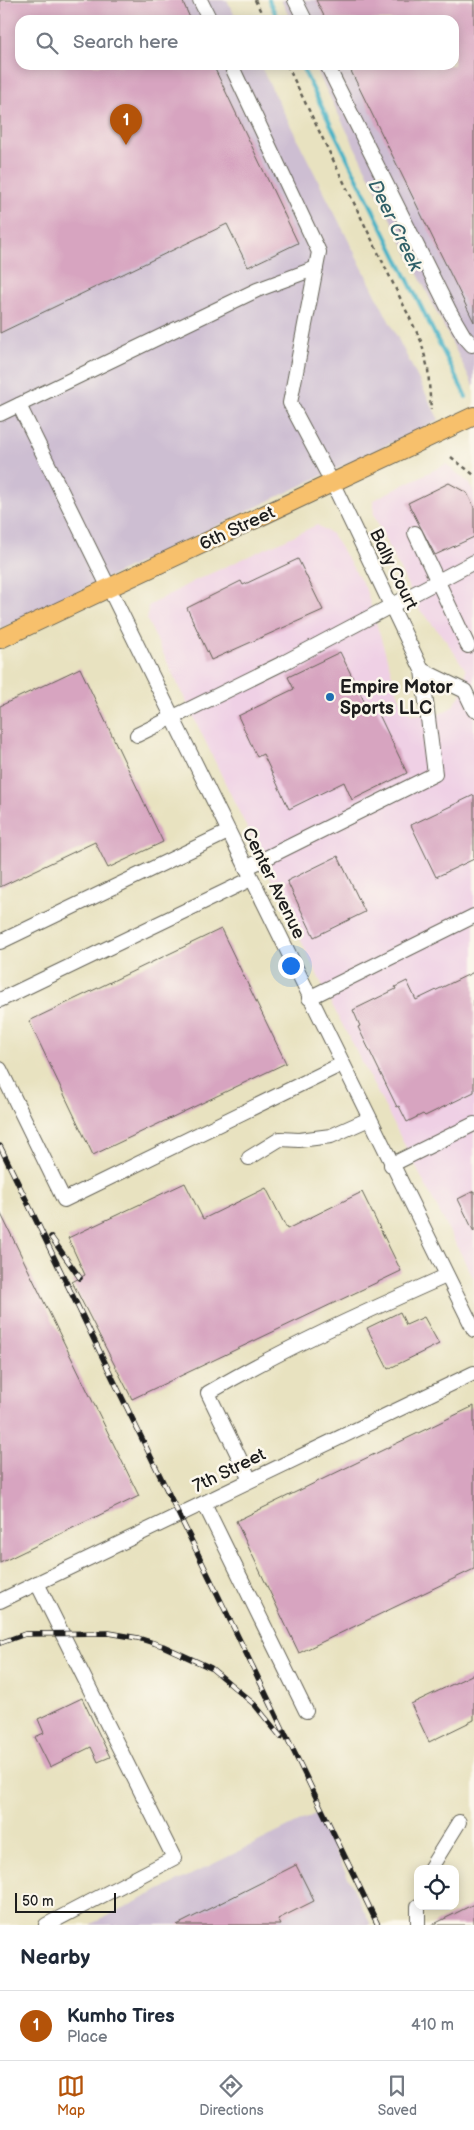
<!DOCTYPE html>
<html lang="en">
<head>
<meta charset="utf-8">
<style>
	:root { --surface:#fff; --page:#f2f2f3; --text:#1f2937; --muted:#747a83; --line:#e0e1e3; --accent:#b45309 }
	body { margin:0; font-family:"Balsamiq Sans",sans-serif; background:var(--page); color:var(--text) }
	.controls { position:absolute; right:15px; bottom:15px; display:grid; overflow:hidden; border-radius:10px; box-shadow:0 2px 12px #0003 }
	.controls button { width:45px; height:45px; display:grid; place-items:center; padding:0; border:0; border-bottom:1px solid var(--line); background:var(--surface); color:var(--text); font:25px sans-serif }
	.scale { position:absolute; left:15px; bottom:12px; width:101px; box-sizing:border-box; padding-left:5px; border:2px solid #1c1c1c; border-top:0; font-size:14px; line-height:18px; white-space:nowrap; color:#1c1c1c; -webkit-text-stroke:4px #fbf7ec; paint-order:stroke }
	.you { position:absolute; left:290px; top:965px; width:18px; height:18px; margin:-12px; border:4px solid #fff; border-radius:50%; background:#1a73e8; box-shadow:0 0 0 8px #1a73e833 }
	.badge { display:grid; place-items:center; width:32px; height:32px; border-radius:50%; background:var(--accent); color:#fff; font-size:16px; font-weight:700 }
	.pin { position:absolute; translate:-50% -41px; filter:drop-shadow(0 1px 2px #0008) }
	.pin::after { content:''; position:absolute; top:26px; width:18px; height:15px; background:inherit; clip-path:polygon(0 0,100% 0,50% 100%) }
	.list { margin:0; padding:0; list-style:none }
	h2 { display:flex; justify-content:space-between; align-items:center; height:65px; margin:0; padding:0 20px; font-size:21px }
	h2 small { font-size:16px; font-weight:400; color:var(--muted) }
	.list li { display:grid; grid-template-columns:32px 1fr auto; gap:15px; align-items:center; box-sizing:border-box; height:70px; padding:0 20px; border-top:1px solid var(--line) }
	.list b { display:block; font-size:19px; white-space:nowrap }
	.list p { margin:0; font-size:16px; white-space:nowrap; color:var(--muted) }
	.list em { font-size:16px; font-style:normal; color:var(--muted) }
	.icon { flex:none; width:28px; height:28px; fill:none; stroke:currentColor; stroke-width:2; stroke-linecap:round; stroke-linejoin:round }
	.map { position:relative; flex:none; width:474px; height:1925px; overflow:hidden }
	.search { position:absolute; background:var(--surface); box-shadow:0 2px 12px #0003; left:15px; right:15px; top:15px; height:55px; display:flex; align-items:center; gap:12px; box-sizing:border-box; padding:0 18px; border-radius:15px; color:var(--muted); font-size:19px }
	.sheet { height:135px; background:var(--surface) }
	nav { display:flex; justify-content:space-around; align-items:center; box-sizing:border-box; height:70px; border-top:1px solid var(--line); background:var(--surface); font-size:14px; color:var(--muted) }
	nav a { display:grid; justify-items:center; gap:2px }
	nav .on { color:var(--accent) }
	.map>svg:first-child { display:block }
</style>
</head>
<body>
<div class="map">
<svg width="474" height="1925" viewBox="0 0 474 1925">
	<rect width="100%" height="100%" fill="#fbf7ec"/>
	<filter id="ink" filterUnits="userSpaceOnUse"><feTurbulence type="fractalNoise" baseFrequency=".02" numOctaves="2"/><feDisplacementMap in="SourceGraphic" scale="10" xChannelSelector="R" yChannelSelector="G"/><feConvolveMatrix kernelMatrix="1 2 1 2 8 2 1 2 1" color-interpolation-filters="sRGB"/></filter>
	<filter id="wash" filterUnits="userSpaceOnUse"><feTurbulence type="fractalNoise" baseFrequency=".0096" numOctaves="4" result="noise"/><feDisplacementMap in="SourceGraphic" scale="20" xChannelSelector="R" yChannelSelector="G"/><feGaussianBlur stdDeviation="1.12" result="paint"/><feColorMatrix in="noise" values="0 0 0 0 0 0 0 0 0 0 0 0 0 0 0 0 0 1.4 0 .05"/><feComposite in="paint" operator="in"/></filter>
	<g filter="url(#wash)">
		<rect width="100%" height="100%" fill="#e8e2c0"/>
		<!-- built -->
		<polygon fill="#efd0e5" points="446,464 470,484 474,492 474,1279 329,999 147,620 148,606 194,581 317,525 332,534 365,587 399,697 411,714 436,716 452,707 466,687 465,669 445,639 419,609 374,516 373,500"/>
		<!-- industrial -->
		<g fill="#cdbed2">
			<polygon points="0,0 227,0 237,20 20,20 20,65 260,65 439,420 0,629"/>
			<polygon points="281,0 474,0 474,387 314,65 454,65 454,20 291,20"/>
			<polygon points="317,1813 371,1925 89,1925"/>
		</g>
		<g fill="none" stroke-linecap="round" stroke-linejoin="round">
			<!-- stream -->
			<g stroke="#48b3c6" stroke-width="4">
				<polyline points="269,0 278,20"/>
				<polyline points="301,65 466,397"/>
			</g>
		</g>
		<g id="blocks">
			<!-- building -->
			<g fill="#d7a4c0">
				<polygon points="0,0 182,0 191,20 20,20 20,65 213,65 298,243 248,267 227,224 0,333"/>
				<polygon points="316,0 474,0 474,322 348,65 454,65 454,20 326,20"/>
				<polygon points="449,483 467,493 474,507 474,537 435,555 408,503"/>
				<polygon points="298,559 323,610 211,660 187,608 241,581 243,585"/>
				<polygon points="340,652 367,707 374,704 407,773 352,800 344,782 289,809 263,754 257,757 238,716 294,689 288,677"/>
				<polygon points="80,668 163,842 108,868 95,842 0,887 0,706"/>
				<polygon points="474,795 474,859 436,877 411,825"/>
				<polygon points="338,856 365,912 314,937 287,881"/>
				<polygon points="221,929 286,1063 93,1155 29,1021"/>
				<polygon points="474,972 474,1092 425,1116 423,1114 407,1122 399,1106 397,1107 358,1027 360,1026 353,1010 396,989 395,987 407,981 416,1000"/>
				<polygon points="185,1183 203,1219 266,1188 287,1229 362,1192 401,1271 132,1399 72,1282 85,1275 68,1238"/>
				<polygon points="474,1191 474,1232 458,1199"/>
				<polygon points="0,1212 139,1496 0,1563"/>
				<polygon points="400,1312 406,1325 424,1317 439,1344 388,1369 367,1328"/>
				<polygon points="474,1406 474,1569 299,1653 236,1521"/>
				<polygon points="474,1674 474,1720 429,1742 411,1704"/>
				<polygon points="82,1698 110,1757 98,1762 91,1747 50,1767 35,1737 44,1733 38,1719"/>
				<polygon points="296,1865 314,1901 278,1919 281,1925 177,1925"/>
				<polygon points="474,1904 474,1925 432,1925"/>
			</g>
		</g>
	</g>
	<g filter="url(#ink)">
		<use href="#blocks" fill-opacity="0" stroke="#636155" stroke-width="1"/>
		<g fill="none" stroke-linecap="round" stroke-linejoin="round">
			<defs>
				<g id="minor">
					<polyline points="200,0 210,20"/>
					<polyline points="295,0 305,20"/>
					<polyline points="231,65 319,252 290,403 333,484 422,670 435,774 246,868"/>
					<polyline points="327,65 450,312 464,336 472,345"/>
					<polyline points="19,405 474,1330"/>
					<polyline points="0,414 257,290 316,268"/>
					<polyline points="415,533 468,646"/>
					<polyline points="422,670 465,691 474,710"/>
					<polyline points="137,735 283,663 474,562"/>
					<polyline points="0,942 228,832"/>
					<polyline points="309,998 474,916"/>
					<polyline points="0,1000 251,879"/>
					<polyline points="0,1069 64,1200 342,1064"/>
					<polyline points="249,1158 280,1139 299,1140 331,1136 369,1119"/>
					<polyline points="391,1165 474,1124"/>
					<path d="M250,1480L208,1393C284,1348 365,1312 446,1276"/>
					<polyline points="204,1503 306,1711"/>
					<polyline points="37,1583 174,1858 46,1925"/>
					<polyline points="0,1601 474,1373"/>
					<polyline points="430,1869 459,1822"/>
					<polyline points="418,1925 418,1906"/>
				</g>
				<polyline id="major" points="0,639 474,416"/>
			</defs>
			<!-- minor casing -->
			<use href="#minor" stroke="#636155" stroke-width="16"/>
			<!-- major casing -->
			<use href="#major" stroke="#636155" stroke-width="20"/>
			<!-- path -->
			<g stroke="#636155" stroke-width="2.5" stroke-dasharray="4 4" stroke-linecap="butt">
				<polyline points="255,0 265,20"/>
				<polyline points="287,65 421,341 428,369 431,410"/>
				<polyline points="451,457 474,475"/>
			</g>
			<!-- minor -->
			<use href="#minor" stroke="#fff" stroke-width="14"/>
			<!-- major -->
			<use href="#major" stroke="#f7c06c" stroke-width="18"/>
			<defs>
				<g id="rail">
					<polyline points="0,1146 378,1925"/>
					<polyline points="51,1237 80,1278"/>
					<polyline points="0,1643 25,1634 109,1633 138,1638 163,1646 211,1668 255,1705 281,1737"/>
				</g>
			</defs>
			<!-- rail casing -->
			<use href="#rail" stroke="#1c1c1c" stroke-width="5.5"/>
			<!-- rail -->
			<use href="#rail" stroke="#fbf7ec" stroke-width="4" stroke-dasharray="11" stroke-linecap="butt"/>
		</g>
	</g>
	<!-- markers -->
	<circle fill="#1f6fb2" stroke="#fbf7ec" stroke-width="2" cx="330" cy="697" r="5"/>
	<g text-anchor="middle" stroke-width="5" stroke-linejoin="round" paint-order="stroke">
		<!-- street labels -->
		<g font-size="18" fill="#1c1c1c" stroke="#fbf7ec">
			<text transform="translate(237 528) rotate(-25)" y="6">6th Street</text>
			<text transform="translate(394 569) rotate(64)" y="6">Bally Court</text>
			<text transform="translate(274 883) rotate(64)" y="6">Center Avenue</text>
			<text transform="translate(229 1470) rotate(-26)" y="6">7th Street</text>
		</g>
		<!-- poi labels -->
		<g font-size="18" font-weight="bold" fill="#1c1c1c" stroke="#fbf7ec" text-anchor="start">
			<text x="340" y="693">Empire Motor<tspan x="340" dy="21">Sports LLC</tspan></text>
		</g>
		<!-- water labels -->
		<g font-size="19" font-style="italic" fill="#306068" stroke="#fbf7ec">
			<text transform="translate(396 225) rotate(64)" y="7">Deer Creek</text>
		</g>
	</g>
</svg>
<div class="controls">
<button><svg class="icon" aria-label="locate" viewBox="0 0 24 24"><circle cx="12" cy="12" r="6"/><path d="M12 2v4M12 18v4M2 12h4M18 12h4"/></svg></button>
</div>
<div class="scale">50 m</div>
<div class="you"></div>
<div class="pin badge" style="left:126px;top:145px">1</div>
<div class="search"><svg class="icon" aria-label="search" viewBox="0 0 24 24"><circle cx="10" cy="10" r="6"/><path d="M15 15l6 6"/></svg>Search here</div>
</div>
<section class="sheet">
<h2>Nearby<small></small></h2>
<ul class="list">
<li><span class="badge">1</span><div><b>Kumho Tires</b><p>Place</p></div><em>410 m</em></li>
</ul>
</section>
<nav>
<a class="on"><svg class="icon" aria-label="map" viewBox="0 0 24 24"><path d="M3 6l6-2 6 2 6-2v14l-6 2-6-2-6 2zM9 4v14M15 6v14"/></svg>Map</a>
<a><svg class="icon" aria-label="directions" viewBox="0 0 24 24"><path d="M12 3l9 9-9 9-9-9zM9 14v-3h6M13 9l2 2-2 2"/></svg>Directions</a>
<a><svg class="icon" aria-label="saved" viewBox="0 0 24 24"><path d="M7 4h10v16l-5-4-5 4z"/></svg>Saved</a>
</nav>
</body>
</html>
